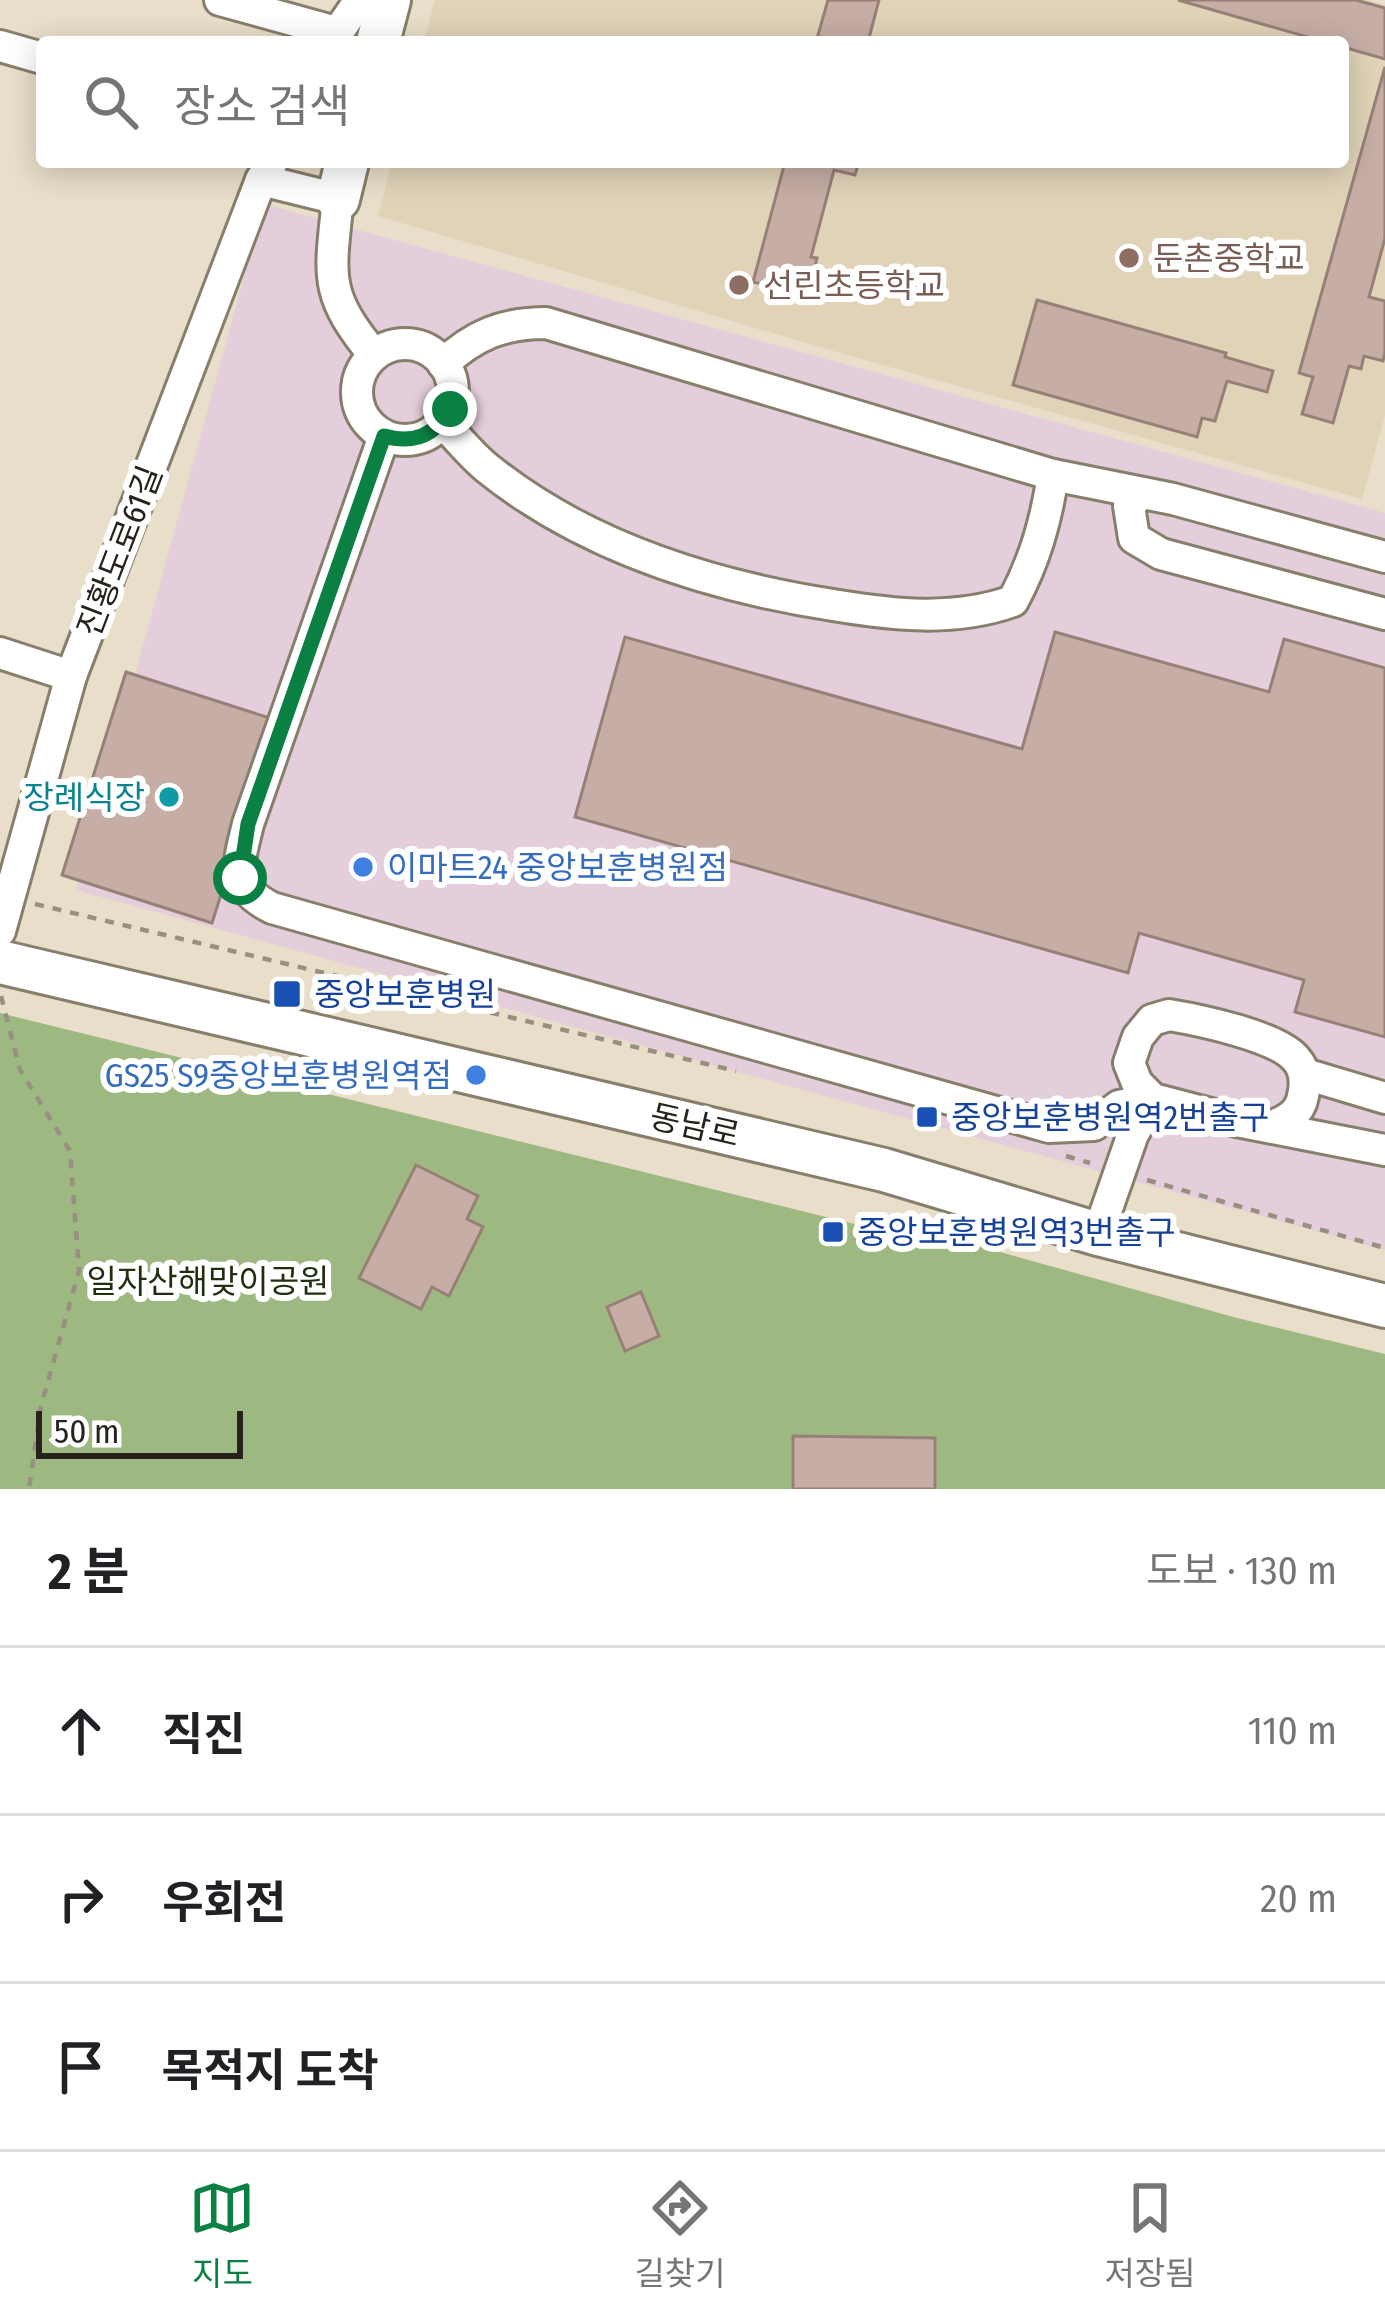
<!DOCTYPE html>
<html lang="ko">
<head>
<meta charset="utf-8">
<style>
	:root { --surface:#fff; --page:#f2f2f2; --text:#202124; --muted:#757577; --line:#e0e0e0; --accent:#0b8043 }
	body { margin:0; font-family:"Fira Sans Condensed","Noto Sans KR",sans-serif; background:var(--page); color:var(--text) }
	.scale { position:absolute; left:36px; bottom:30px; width:207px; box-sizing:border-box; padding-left:12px; border:6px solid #27231c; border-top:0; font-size:33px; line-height:42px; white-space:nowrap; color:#27231c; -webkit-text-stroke:9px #fff; paint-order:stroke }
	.stop { position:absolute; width:36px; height:36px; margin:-27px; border:9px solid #0b8043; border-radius:50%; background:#fff }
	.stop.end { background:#0b8043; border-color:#fff; box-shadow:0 3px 12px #0008 }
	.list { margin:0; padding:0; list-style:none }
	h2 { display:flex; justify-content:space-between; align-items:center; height:156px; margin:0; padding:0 48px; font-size:51px }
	h2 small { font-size:39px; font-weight:400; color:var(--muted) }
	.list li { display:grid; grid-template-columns:78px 1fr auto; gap:36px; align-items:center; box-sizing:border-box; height:168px; padding:0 48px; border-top:3px solid var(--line) }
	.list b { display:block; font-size:45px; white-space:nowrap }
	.list em { font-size:39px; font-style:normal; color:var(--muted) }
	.icon { flex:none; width:66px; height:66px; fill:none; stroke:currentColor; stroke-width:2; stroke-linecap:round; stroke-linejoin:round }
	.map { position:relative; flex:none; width:1385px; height:1489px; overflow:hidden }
	.search { position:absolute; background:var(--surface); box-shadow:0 6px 30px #0003; left:36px; right:36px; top:36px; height:132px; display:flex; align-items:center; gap:30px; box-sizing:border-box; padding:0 42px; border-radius:12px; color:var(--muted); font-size:45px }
	.sheet { height:660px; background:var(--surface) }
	nav { display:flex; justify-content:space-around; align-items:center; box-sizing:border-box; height:168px; border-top:3px solid var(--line); background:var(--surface); font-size:33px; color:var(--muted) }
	nav a { display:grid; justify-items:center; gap:6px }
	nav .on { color:var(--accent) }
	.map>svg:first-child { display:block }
</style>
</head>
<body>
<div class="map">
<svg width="1385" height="1489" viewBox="0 0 1385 1489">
	<rect width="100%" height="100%" fill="#e8dec9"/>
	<!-- built -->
	<polygon fill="#e0d3b8" points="435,0 1368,0 1385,5 1385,415 1362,499 847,355 378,216 392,162 1343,162 1343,42 424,42"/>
	<!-- medical -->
	<polygon fill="#e4cedb" points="264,204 1385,513 1385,1250 76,890"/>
	<!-- green -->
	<polygon fill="#9eb882" points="0,1013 899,1235 910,1227 1237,1318 1385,1354 1385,1489 0,1489"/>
	<!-- building -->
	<g fill="#c6aea6" stroke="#978078" stroke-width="3">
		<polygon points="828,0 879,0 868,42 816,42"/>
		<polygon points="1178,0 1356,0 1385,8 1385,59 1343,47 1343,42 1325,42"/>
		<polygon points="1385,67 1385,238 1369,297 1385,301 1385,352 1383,361 1364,356 1361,369 1349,366 1333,423 1302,414 1313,377 1299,373"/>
		<polygon points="785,162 859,162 855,175 834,170 811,257 817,258 807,296 753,282"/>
		<polygon points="1037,300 1226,353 1225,357 1273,371 1267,392 1227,381 1215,421 1202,418 1197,437 1013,385"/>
		<polygon points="1055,632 1269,692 1284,639 1385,668 1385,1037 1295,1012 1304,980 1139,933 1128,973 575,817 625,637 1022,749"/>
		<polygon points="126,672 276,720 212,923 62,875"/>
		<polygon points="416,1165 478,1196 467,1219 483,1227 449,1296 432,1287 421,1309 359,1278"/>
		<polygon points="641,1292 659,1336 625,1351 607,1307"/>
		<polygon points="793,1436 935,1438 935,1489 793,1489"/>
	</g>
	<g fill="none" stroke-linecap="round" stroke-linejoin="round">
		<defs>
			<g id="street">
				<polyline points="220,0 336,32"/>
				<polyline points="331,42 360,0"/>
				<polyline points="0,46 42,58"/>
				<path d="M261,180L338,199C330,276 323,293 374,355"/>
				<circle cx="405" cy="392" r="48"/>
				<path d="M442,422C457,437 471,455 487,468C585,547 711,586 833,605C893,615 954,622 1013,601C1035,560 1046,521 1053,475L546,323C503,323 474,335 443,364"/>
				<path d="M384,436L248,824C238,866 229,886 272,908L1049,1127L1094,1125L1119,1106L1153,1099"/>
				<polyline points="1053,475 1173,499 1385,557"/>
				<polyline points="1141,493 1129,506 1134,538 1161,554 1385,614"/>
				<polyline points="0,653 71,676"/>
				<polyline points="0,931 71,676 261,180 272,162"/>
				<polyline points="1305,1074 1385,1098"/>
				<path d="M1270,1127C1286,1121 1300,1114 1303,1096C1306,1083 1306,1070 1296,1059C1277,1036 1199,1020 1169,1015L1152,1020L1138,1037L1129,1063L1137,1083L1153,1099L1237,1121L1385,1150"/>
				<polyline points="1098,1234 1133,1134 1153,1099"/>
			</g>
			<g id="secondary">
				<polyline points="378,42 389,0"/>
				<polyline points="338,199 347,162"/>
				<polyline points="0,962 884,1170 1098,1234 1385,1306"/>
			</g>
		</defs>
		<!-- street casing -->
		<use href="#street" stroke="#877e6b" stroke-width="36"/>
		<!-- secondary casing -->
		<use href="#secondary" stroke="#877e6b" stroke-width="48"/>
		<!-- path -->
		<g stroke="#978f80" stroke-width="4.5" stroke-dasharray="9 9" stroke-linecap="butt">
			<polyline points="35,904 736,1071"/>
			<polyline points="1,996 20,1070 70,1151 79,1271 41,1406 29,1489"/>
			<polyline points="1066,1156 1090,1163"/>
			<polyline points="1147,1180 1385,1248"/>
		</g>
		<!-- street -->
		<use href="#street" stroke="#fff" stroke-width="30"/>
		<!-- secondary -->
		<use href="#secondary" stroke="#fff" stroke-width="42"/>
	</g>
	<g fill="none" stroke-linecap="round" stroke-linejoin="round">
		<!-- route -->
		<path stroke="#0b8043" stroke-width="15" d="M240,878L248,824L384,436C413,444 435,436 450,409"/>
	</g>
	<!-- markers -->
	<g fill="#8d6e63" stroke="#fff" stroke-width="4.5">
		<circle cx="1129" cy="258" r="12"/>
		<circle cx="739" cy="285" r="12"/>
	</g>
	<circle fill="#0f9aa8" stroke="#fff" stroke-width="4.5" cx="169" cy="797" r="12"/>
	<g fill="#3f7fe0" stroke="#fff" stroke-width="4.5">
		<circle cx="363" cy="867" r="12"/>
		<circle cx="476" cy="1075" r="12"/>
	</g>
	<g fill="#1a4fb4" stroke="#fff" stroke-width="4.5">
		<rect x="272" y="979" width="30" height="30" rx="6"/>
		<rect x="915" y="1105" width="24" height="24" rx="6"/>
		<rect x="821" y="1220" width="24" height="24" rx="6"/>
	</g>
	<g text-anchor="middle" stroke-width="12" stroke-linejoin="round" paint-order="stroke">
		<!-- education labels -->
		<g font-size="33" fill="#785e54" stroke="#fff" text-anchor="start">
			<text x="1153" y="270">둔촌중학교</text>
			<text x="763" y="297">선린초등학교</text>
		</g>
		<!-- street labels -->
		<g font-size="33" fill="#27231c" stroke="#fff">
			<text transform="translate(119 551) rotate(-69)" y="12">진황도로61길</text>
			<text transform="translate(695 1125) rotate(13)" y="12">동남로</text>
		</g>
		<!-- culture labels -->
		<g font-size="33" fill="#0d838f" stroke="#fff" text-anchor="end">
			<text x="145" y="809">장례식장</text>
		</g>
		<!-- shop labels -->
		<g font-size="33" fill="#366cbe" stroke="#fff" text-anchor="start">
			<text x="387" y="879">이마트24 중앙보훈병원점</text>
			<text x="452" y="1087" text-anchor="end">GS25 S9중앙보훈병원역점</text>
		</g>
		<!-- transit labels -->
		<g font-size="33" fill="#164399" stroke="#fff" text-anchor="start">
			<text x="314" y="1006">중앙보훈병원</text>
			<text x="951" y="1129">중앙보훈병원역2번출구</text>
			<text x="857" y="1244">중앙보훈병원역3번출구</text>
		</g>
		<!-- park labels -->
		<g font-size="33" fill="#212f0f" stroke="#fff">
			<text x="208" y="1293">일자산해맞이공원</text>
		</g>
	</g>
</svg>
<div class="scale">50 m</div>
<div class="stop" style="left:240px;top:878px"></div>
<div class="stop end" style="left:450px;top:409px"></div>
<div class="search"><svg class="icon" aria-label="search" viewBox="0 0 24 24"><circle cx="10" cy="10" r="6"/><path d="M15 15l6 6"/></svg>장소 검색</div>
</div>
<section class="sheet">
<h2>2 분<small>도보 · 130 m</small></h2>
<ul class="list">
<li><svg class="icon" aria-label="ahead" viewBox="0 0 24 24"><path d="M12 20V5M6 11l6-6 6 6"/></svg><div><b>직진</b></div><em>110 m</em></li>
<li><svg class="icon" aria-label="right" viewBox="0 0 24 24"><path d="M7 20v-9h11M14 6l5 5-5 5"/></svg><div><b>우회전</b></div><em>20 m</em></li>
<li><svg class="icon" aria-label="arrive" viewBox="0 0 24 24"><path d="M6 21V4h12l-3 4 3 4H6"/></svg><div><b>목적지 도착</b></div></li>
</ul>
</section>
<nav>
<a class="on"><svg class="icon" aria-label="map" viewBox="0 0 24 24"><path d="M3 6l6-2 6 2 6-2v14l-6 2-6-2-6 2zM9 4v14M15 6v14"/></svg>지도</a>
<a><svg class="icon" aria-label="directions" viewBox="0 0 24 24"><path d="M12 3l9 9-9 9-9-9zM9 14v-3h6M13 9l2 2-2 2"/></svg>길찾기</a>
<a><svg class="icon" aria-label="saved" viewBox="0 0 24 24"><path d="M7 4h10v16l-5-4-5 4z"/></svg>저장됨</a>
</nav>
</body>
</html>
